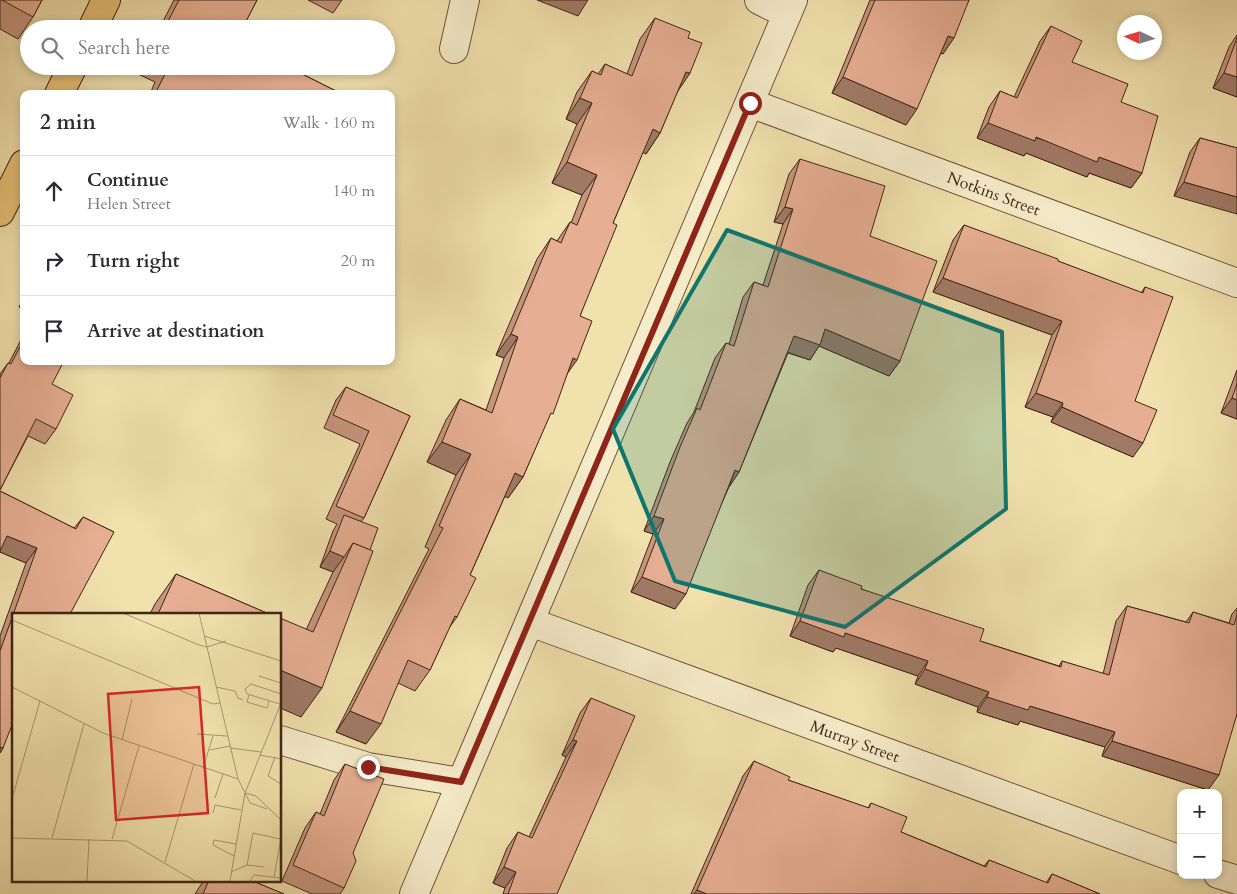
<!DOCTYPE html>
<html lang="en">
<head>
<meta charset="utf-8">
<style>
	:root { --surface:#fff; --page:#f7f7f7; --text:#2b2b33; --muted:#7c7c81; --line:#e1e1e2 }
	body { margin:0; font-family:Cardo,serif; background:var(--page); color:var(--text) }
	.controls { position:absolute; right:15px; bottom:15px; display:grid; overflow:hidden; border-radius:10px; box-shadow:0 2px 8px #0003 }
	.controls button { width:45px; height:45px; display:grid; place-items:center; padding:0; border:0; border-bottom:1px solid var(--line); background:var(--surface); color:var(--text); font:25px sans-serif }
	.compass { position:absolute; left:1117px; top:15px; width:45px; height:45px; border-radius:50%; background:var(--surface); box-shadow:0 2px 8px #0003; rotate:274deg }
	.stop { position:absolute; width:15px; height:15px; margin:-11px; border:4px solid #8f2418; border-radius:50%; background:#fff }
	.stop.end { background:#8f2418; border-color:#fff; box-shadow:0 1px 5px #0008 }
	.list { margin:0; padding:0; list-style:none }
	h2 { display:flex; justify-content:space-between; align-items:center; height:65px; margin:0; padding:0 20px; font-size:21px }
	h2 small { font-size:16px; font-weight:400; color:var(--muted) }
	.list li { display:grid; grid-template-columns:32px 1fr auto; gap:15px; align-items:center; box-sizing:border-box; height:70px; padding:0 20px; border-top:1px solid var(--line) }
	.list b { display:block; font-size:19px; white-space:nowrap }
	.list p { margin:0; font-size:16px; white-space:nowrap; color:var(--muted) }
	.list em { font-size:16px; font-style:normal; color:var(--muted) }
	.icon { flex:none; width:28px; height:28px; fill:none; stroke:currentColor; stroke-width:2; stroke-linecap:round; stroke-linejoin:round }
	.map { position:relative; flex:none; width:1237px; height:894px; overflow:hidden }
	.search { position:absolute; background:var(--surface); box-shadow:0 2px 8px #0003; left:20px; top:20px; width:375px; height:55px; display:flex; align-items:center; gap:12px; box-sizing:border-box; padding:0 18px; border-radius:28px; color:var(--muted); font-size:19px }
	.panel { position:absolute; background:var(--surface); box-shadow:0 2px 8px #0003; left:20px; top:90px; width:375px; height:275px; border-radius:10px }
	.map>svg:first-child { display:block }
</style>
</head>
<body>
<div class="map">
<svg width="1237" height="894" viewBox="0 0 1237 894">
	<rect width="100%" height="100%" fill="#f1e1ad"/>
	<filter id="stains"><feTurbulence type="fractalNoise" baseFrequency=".004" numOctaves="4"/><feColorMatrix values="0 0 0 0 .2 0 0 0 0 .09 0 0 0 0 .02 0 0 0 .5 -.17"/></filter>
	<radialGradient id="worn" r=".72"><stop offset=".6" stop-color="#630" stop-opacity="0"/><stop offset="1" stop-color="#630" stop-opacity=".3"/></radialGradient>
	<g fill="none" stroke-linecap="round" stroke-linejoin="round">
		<defs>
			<g id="minor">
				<polyline points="759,0 787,14"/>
				<polyline points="454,49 465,0"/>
				<path id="s1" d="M750,103L1237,283"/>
				<path id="s2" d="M530,622L1181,860"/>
				<polyline points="280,740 368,767 461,782"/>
				<polyline points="1218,874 1237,880"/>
				<polyline points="414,894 793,0"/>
			</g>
			<g id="major">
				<polyline points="92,29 106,0"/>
				<polyline points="59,94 73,66"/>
				<polyline points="0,212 24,164"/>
			</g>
		</defs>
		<!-- minor casing -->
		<use href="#minor" stroke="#6c563a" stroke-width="30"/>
		<!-- major casing -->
		<use href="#major" stroke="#3f2714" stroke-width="30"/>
		<!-- minor -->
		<use href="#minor" stroke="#f6ecca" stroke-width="28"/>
		<!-- major -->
		<use href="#major" stroke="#e8c076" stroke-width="28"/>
	</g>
	<!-- wall -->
	<g fill="#c6967e" stroke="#3f2714">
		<polygon points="0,0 42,0 33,17 18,39 0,29"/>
		<polygon points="174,0 257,0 242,29 159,29"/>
		<polygon points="308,0 342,0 333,13"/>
		<polygon points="870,0 969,0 943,54 941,53 906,125 832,93"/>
		<polygon points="655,18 688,38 690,73 678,90 660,133 646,154 643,152 613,223 580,316 567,374 523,477 508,498 505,496 470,575 457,617 449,628 430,670 415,691 398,683 366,744 336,732 429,549 425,547 456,475 427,462 446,420 460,399 486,410 504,358 496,355 537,259 551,238 557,241 570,222 571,223 582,195 552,183 577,124 566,119 577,92 592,71 598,74 605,64 627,74 640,39"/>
		<polygon points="1051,26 1072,62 1121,102 1142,173 1131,188 1089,173 1087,177 1026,153 1024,156 977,138 989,107 1000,91 1014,97 1040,41"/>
		<polygon points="1237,35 1237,97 1213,88 1229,47"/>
		<polygon points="140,66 286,66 342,94 150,94 155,82 136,73"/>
		<polygon points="1200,138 1237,148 1174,196 1190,152"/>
		<polygon points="800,159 870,236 900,361 889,376 819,346 810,360 788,353 739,472 729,487 675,609 631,592 653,534 644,531 670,462 687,423 694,412 715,358 726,343 729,344 743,297 754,282 763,285 783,224 774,222 789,174"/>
		<polygon points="964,225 1141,293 1145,287 1135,401 1133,457 1051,422 1053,417 1025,407 1052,335 933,292 953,240"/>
		<polygon points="24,298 24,310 19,307"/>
		<polygon points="24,334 24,361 52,384 56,429 45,444 28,436 0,490 0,374 8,363 9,363"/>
		<polygon points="1237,370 1237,419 1221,413"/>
		<polygon points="346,387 410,416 364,518 361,522 301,717 306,630 333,572 320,567 333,531 337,524 326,519 360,444 324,428 336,400"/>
		<polygon points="0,491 74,528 83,517 114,532 14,614 3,748 0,753 0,636 26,563 0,552"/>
		<polygon points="819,570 980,641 1059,666 1062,661 1103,674 1116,621 1127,606 1186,622 1193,612 1229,623 1232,614 1237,608 1237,714 1208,790 1102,756 1105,747 1020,721 1018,725 977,712 978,707 915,684 918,676 836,648 833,652 790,636 808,585"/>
		<polygon points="176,574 269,614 150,614 155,604"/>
		<polygon points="591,698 557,894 503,894 505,888 493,883 507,848 518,832 529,837 566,757 562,755 580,713"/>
		<polygon points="754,761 788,780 868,808 871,803 901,832 984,866 989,860 1046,883 1052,874 1100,894 691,894 743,776"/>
		<polygon points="345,764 353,853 344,888 340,894 312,894 282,881 305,828 316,812 320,814 334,780"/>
		<polygon points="204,880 250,880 284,894 195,894"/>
	</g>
	<!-- shaded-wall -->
	<g fill="#a17a66" stroke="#3f2714">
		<polygon points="537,0 588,0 578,16"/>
		<polygon points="948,36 954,38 943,54 938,52"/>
		<polygon points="686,72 690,73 676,94"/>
		<polygon points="1224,73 1237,77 1237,97 1213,88"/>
		<polygon points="843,77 917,109 906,125 832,93"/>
		<polygon points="580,98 592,103 577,124 566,119"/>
		<polygon points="988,123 1099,157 1142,173 1131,188 1089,173 1087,177 1026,153 1024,156 977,138"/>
		<polygon points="653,129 660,133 646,154 638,150"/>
		<polygon points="567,162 597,175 582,195 552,183"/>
		<polygon points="1184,182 1237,197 1237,214 1174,196"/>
		<polygon points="785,207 793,209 783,224 774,222"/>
		<polygon points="943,278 1062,321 1052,335 933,292"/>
		<polygon points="825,329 900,361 889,376 819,346 810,360 784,351 794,336"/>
		<polygon points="511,334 518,337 504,358 496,355"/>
		<polygon points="573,358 577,360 562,381"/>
		<polygon points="1036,393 1063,403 1053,417 1025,407"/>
		<polygon points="1232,398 1237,400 1237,419 1221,413"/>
		<polygon points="1062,407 1143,443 1133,457 1051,422"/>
		<polygon points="442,442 471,454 456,475 427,462"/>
		<polygon points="735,470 739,472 729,487"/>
		<polygon points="515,473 523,477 508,498 500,494"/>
		<polygon points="654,516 664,519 653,534 644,531"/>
		<polygon points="7,536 37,548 26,563 0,552 0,546"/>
		<polygon points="330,551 344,557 333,572 320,567"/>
		<polygon points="642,577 686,594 675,609 631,592"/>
		<polygon points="800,621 845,633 928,661 918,676 836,648 833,652 790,636"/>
		<polygon points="925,669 989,692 978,707 915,684"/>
		<polygon points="280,670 322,688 301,717 280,708"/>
		<polygon points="987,697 1030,706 1115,732 1105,747 1020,721 1018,725 977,712"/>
		<polygon points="350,711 381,724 366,744 336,732"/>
		<polygon points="573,740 577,741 566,757 562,755"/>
		<polygon points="1112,741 1219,775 1208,790 1102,756"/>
		<polygon points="0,747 3,748 0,753"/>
		<polygon points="504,867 516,872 505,888 493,883"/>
		<polygon points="697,890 707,894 694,894"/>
	</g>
	<!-- building -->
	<g fill="#e6ae92" stroke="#3f2714">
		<polygon points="2,0 42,0 33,17"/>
		<polygon points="179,0 257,0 242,29 164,29"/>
		<polygon points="875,0 969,0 954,38 948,36 917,109 843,77"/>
		<polygon points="655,18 690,32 688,38 702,43 690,73 686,72 660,133 653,129 613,223 617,225 580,316 592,321 577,360 573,358 553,414 551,413 523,477 515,473 470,575 476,578 457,617 455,616 430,670 408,660 381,724 350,711 443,528 439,526 471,454 442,442 460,399 492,413 518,337 511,334 551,238 561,243 570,222 577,225 597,175 567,162 592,103 580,98 592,71 601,75 605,64 632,76"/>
		<polygon points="1051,26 1082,41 1072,62 1128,84 1121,102 1158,116 1142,173 1099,157 1097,162 1036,137 1035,141 988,123 1000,91 1017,98"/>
		<polygon points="1237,38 1237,77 1224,73"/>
		<polygon points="169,66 286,66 342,94 155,94"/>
		<polygon points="1200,138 1237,148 1237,197 1184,182"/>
		<polygon points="800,159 885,186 870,236 937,261 900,361 825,329 820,345 794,336 739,472 735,470 686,594 642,577 664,519 654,516 680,447 697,408 700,410 726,343 734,346 754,282 768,287 793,209 785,207"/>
		<polygon points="964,225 1058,259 1058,261 1143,293 1145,287 1173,297 1135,401 1157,410 1143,443 1062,407 1063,403 1036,393 1062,321 943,278"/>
		<polygon points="24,339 24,361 64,361 52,384 73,395 56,429 36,419 0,490 0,378 8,363 11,364"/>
		<polygon points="1237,384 1237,400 1232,398"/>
		<polygon points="346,387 410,416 364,518 336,506 369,431 333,415"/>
		<polygon points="0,491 76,529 83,517 114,532 70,614 14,614 14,720 3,748 0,747 0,651 37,548 7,536 0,551"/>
		<polygon points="344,515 378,528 370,550 353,543 344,557 330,551"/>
		<polygon points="353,543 373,551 322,688 280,670 280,618 313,632"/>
		<polygon points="819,570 862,586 861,589 984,629 980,641 1061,667 1062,661 1109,675 1127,606 1189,623 1193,612 1234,625 1237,615 1237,714 1219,775 1112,741 1115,732 1030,706 1028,710 987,697 989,692 925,669 928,661 845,633 844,637 800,621"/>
		<polygon points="176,574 269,614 158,614"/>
		<polygon points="591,698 635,716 557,894 508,894 516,872 504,867 518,832 532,838 577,741 573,740"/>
		<polygon points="754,761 790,777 788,780 869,808 871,803 907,817 901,832 986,867 989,860 1048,883 1052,874 1100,894 707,894 697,890"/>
		<polygon points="345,764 384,779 353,853 356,861 344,888 293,865 316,812 324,816"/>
		<polygon points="209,880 250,880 284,894 203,894"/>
	</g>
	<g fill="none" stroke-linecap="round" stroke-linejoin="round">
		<!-- route -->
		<polyline stroke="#8f2418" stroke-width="6" points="368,767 461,782 750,103"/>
	</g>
	<!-- marked area -->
	<path fill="#0f766e" fill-opacity="0.2" stroke="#0f766e" stroke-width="4" stroke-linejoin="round" d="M727,230L1002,332L1006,509L845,627L675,581L613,429Z"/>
	<g text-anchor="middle" stroke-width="4" stroke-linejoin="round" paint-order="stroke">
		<!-- street labels -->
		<g font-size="16" fill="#3f2714" stroke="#f6ecca">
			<text dy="6" stroke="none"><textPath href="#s1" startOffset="260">Notkins Street</textPath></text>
			<text dy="6" stroke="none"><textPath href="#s2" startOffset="346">Murray Street</textPath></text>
		</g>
	</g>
	<!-- overview -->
	<g transform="translate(12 613)">
		<rect width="269" height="269" fill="#f1e1ad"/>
		<path fill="none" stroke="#aa9770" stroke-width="1" d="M111,0L187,32L195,34L214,28M187,0L226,166L238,190L255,196M0,7L201,91L208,90M192,23L269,48M247,63L269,70M0,74L91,120L226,166M204,74L223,78L226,85L231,87M237,82L235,89L255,95L257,88M268,91L235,81L233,76L239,71L269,81M185,121L215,123M110,127L120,86M218,135L249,139M198,137L218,133M248,142L269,146M263,144L256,163L269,171M191,155L201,123M233,180L244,183L269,207M203,185L211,161M0,186L28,88M201,200L203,192L229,197M0,225L115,228L183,268M40,225L72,111M100,226L127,133M222,243L201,232L202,227L224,231M153,249L182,151M235,252L252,254M219,259L235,252L241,220L268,226M262,264L269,225M75,268L77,226M218,268L233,180L269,90M238,268L242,262L269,265"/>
		<path fill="#d62828" fill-opacity="0.15" stroke="#d62828" stroke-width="2.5" d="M187,74L196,200L104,207L96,81Z"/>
		<rect width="269" height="269" fill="none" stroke="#3f2714" stroke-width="2.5"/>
	</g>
	<rect width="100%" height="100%" filter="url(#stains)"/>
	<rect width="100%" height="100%" fill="url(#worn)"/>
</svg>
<div class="controls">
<button>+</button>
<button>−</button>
</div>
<svg class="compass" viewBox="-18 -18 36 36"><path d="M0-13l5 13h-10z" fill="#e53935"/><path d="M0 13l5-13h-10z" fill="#7c7c81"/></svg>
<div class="stop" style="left:750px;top:103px"></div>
<div class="stop end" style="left:368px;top:767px"></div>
<div class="search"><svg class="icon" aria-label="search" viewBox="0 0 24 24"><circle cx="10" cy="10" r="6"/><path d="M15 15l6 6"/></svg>Search here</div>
<section class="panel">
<h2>2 min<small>Walk · 160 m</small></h2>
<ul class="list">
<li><svg class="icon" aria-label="ahead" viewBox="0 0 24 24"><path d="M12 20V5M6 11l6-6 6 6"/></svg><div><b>Continue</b><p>Helen Street</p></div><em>140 m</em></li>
<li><svg class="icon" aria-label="right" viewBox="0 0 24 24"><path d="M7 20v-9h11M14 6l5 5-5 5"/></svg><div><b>Turn right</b></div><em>20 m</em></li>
<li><svg class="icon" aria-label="arrive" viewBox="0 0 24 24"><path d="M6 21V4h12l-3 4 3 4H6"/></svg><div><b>Arrive at destination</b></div></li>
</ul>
</section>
</div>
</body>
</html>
